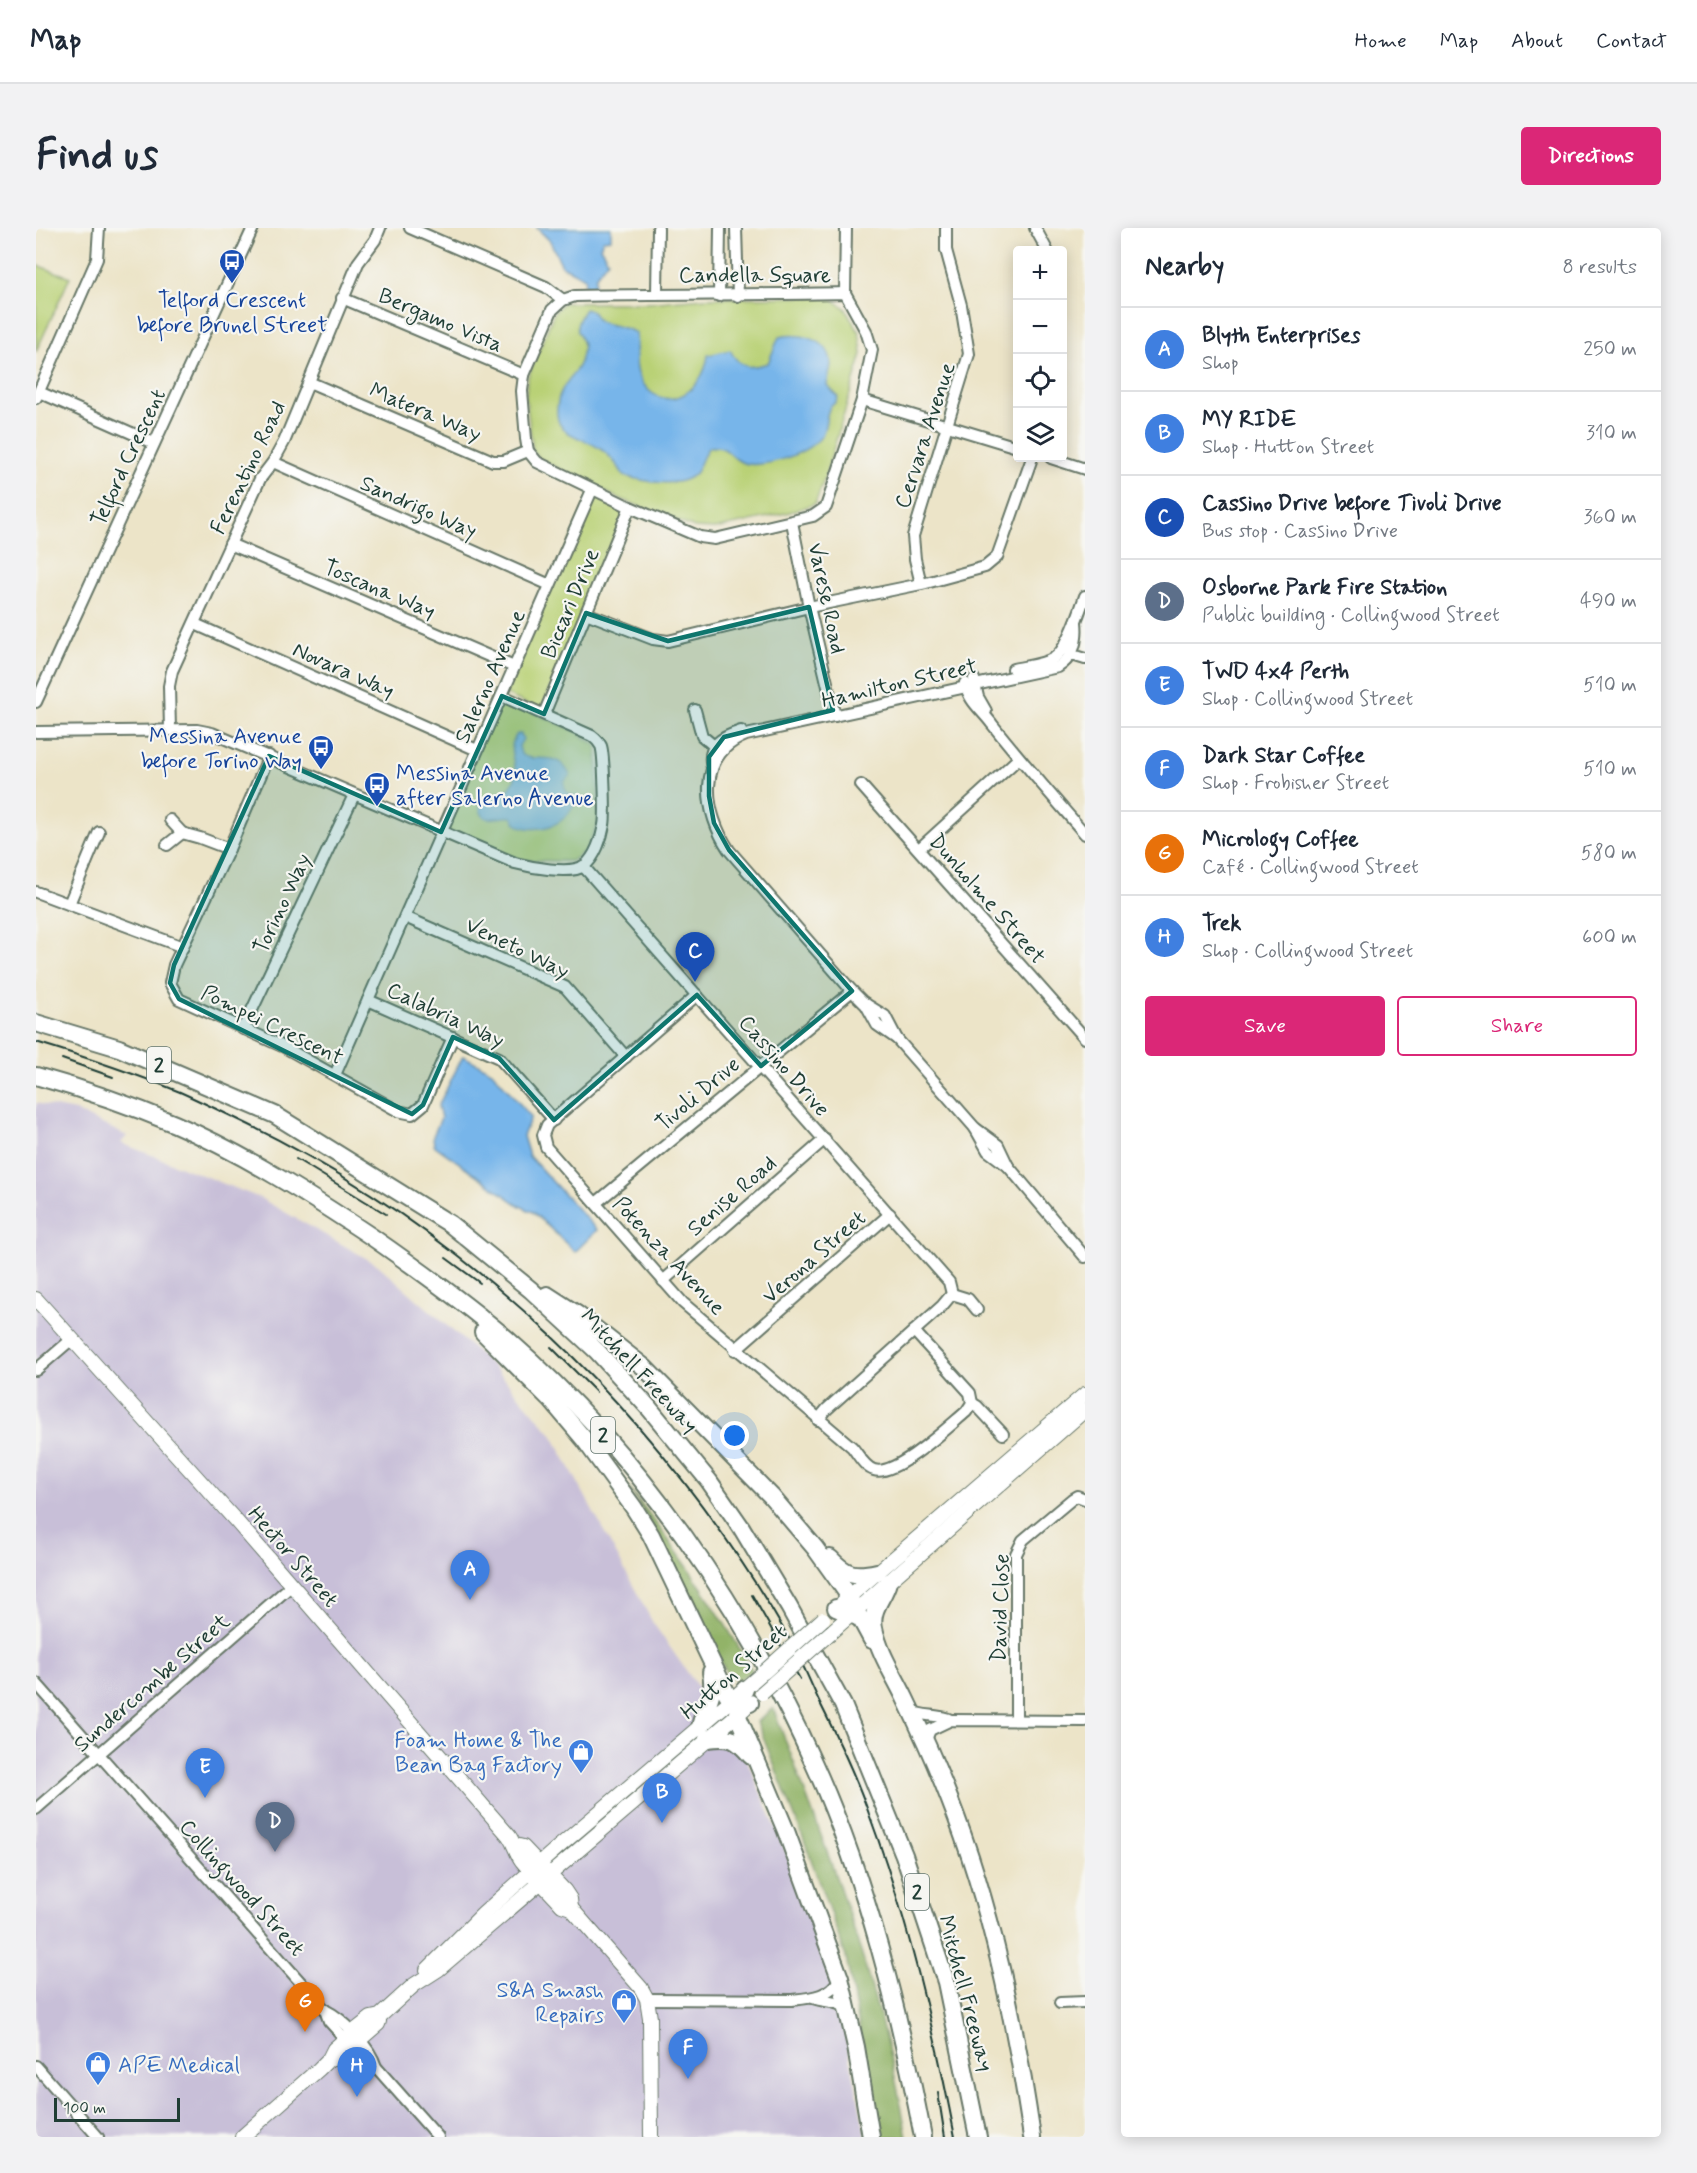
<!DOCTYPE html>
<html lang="en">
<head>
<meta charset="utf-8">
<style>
	:root { --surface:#fff; --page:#f2f2f3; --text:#1f2937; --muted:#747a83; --line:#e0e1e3; --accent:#db2777 }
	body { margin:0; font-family:Mynerve,sans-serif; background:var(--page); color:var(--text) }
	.controls { position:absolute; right:18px; top:18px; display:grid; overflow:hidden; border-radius:6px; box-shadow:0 3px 15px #0003 }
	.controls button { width:54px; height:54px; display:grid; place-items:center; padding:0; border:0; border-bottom:2px solid var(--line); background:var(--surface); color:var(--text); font:30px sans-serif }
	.scale { position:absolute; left:18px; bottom:15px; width:126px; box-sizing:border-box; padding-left:6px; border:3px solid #1f3d34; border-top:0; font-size:16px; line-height:21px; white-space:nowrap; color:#1f3d34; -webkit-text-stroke:4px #f6f6f2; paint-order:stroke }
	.you { position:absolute; left:699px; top:1208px; width:21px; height:21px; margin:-15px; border:4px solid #fff; border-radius:50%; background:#1a73e8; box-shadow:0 0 0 9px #1a73e833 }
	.badge { display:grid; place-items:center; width:39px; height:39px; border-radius:50%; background:var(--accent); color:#fff; font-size:20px; font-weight:700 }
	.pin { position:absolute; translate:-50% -50px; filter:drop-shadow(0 2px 3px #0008) }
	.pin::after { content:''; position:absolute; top:32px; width:21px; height:18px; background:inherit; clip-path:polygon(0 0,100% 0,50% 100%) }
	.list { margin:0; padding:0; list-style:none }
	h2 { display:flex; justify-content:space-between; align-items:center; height:78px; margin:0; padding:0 24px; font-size:26px }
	h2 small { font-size:20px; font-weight:400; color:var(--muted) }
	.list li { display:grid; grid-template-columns:39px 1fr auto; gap:18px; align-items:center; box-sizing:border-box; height:84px; padding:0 24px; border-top:2px solid var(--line) }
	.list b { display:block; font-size:22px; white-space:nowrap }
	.list p { margin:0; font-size:20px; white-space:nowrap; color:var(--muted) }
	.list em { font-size:20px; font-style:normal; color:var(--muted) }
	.actions { display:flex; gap:12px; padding:18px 24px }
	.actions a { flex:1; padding:14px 0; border:2px solid var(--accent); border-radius:6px; text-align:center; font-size:21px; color:var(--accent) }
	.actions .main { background:var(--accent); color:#fff }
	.icon { flex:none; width:33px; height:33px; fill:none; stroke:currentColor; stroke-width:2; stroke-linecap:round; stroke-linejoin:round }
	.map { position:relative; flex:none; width:1049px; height:1909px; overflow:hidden; border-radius:6px }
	header { display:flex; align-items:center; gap:36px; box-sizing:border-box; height:84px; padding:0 30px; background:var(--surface); border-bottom:2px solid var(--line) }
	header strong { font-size:28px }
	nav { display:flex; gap:33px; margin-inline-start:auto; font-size:21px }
	.intro { display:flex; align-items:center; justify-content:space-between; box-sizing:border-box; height:144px; padding:0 36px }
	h1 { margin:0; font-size:42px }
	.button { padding:15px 27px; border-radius:6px; background:var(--accent); color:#fff; font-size:21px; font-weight:700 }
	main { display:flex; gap:36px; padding:0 36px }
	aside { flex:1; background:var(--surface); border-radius:6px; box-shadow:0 3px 15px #0003 }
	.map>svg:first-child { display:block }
</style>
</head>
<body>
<header>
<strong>Map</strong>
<nav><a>Home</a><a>Map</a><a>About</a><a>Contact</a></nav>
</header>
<div class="intro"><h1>Find us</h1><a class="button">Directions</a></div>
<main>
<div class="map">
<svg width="1049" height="1909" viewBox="0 0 1049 1909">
	<rect width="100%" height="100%" fill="#f6f6f2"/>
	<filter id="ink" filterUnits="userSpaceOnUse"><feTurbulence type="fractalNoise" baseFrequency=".0167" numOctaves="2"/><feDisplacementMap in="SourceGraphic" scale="12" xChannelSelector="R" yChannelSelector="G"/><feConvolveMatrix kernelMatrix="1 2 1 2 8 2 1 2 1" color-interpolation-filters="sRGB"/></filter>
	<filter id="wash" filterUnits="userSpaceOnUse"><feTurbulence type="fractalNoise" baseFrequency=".008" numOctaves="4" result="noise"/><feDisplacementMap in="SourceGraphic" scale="24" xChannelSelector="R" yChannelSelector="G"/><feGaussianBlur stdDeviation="1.35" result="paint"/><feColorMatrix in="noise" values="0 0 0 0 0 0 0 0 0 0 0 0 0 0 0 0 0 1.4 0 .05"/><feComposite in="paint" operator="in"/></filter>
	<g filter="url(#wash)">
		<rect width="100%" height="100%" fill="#ece4c8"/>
		<!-- industrial -->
		<polygon fill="#c8bfd8" points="0,875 39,883 91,908 85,915 224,970 342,1037 458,1139 516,1206 617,1395 708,1525 781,1697 797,1744 830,1909 0,1909"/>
		<!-- green -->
		<g fill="#b9d176" stroke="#6c8755" stroke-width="1.5">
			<polygon points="0,37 34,49 0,124"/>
			<polygon points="793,69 809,80 823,104 826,126 789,249 779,276 754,284 679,301 659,300 580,269 504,231 497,223 490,170 491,152 518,85 527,75 612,75 669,70"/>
			<polygon points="556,264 591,280 505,482 466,465"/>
			<polygon points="465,470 539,503 561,518 562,594 550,622 535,633 485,632 407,601"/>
		</g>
		<!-- forest -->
		<g fill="#92b367" stroke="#58784e" stroke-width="1.5">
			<path d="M593,1260C639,1318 680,1378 716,1442L703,1453L690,1444L627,1316Z"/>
			<path d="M737,1480C791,1620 845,1761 871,1909H844L810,1729L768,1612L721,1494Z"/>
		</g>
		<!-- water -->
		<g fill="#77b5ea" stroke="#4b798f" stroke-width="1.5">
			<polygon points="501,0 575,0 575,11 567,12 564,19 572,32 559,49 558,59 548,60 549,50 526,38 514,13"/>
			<path d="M549,81L556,83L562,93C574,98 588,98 600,105C602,120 597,136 604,150C624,190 668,166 672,127L694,122C704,141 713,141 732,135L743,109C762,105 792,109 795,134C795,142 792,150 791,157L802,169L799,175L795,177C789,186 791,198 786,207C776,225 723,243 705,234C692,228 693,217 673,219C667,226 665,236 660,244C647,262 606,253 588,248C582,237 574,227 563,220C540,205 513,208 523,169C527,155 539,147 544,134C546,126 549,118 545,111C544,109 542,105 541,103C540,95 545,87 549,81Z"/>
			<path d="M481,506H485L487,511L483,518L485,526C500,537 521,520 534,547L528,554C528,562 532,567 540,568C536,592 514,603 491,600C489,599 484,599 482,597C479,595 478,591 476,589C462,587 445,599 444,578C452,570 466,569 473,561C491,539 465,529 481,506Z"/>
			<polygon points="427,828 456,843 495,889 487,908 493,928 561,1002 539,1024 497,984 484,978 398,917 397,908 405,890 402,878"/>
		</g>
	</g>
	<g filter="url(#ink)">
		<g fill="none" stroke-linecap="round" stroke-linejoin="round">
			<defs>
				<g id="minor">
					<polyline points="374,0 510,59 527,72"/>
					<polyline points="700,0 702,68"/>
					<polyline points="999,0 1011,22"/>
					<path d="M809,65L830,103L836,122L826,172L790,279L777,288L679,311L664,309L594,279L501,234L492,223L490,211L486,163L488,147L516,82L527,72L539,68C629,66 719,67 809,65Z"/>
					<polyline points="809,65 810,0"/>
					<polyline points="621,66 622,0"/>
					<polyline points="683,68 684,0"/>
					<polyline points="306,70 488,147"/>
					<polyline points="273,154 457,233 468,233 492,223"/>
					<polyline points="3,164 118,215"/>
					<polyline points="0,170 61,31 63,0"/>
					<polyline points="826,172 981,219"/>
					<polyline points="1015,230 1049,241"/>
					<polyline points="237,234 514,357"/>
					<polyline points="756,294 773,379 799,488"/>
					<polyline points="194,316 478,439"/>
					<polyline points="885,356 879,331 877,308 933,126 925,77 910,22 910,0"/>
					<polyline points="550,385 617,411 632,413 773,379 890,355 949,339 961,329 996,230"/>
					<polyline points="159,396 441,522"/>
					<polyline points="1031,422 1036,427 1049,431"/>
					<path d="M977,441C990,438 1007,437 1018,430C1031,422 1044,383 1049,368"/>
					<polyline points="938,451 942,469 950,483"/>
					<path d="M929,455C933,474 945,481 956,496C986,534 1017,569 1049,606"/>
					<polyline points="0,474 217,0"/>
					<polyline points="659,482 666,508 683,522"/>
					<polyline points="508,486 594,279"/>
					<polyline points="134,502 133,458 136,443 224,251 237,234 248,214 322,35 339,12 344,0"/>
					<path d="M0,504L161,502L176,505L479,635C494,639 534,647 548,638C559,630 566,609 568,597C570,588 568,525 565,518C563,514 560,511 556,508L466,468"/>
					<polyline points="233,528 193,621 138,737 134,755 143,771 248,819 362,883 376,886 387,877 417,809"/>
					<path d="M676,540C670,517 686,509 705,503"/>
					<polyline points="825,557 1049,810"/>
					<polyline points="134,592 146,605 164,610 193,621"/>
					<polyline points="131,617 146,605"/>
					<polyline points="883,621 983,530"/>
					<polyline points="547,638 913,1054 916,1066 906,1078 791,1181 782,1192"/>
					<polyline points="0,664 147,719"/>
					<polyline points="33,676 63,604"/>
					<polyline points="369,689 529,759 590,829"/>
					<path d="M661,767L511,897L507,907L510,919L647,1075L816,1219C822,1226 828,1239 838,1242C860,1249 913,1198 930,1184L936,1175L934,1165L878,1103"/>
					<polyline points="332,772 463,830 518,892"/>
					<polyline points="829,775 841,797 861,811 939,900 962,917 972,938"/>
					<polyline points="207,801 318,567"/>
					<path d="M861,811L849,788L828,775L816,763L693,622C668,585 659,527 710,507L1022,439C1038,429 1042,413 1040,394"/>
					<polyline points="299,847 556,262"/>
					<polyline points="939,900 952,923 972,938 1049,1029"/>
					<polyline points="560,975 816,763"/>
					<polyline points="627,1053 789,911"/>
					<polyline points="916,1066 932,1071 941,1082"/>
					<polyline points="699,1122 854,986"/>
					<polyline points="0,1142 36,1111"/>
					<polyline points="936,1175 941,1178 967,1206"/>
					<polyline points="0,1455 289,1782 293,1793 332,1836 340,1839"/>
					<path d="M875,1483C888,1489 902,1486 915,1492"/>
					<polyline points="980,1492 980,1326 987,1312 1036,1271 1041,1268 1049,1271"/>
					<polyline points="889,1514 894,1502 915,1492 1049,1493"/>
					<polyline points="0,1581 256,1357"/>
					<path d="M777,1770C790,1775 801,1772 812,1781"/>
					<path d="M611,1771L755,1772C775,1770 794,1769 804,1750"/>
					<polyline points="1024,1775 1049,1774"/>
					<path d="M289,1782C308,1791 334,1819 340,1839L402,1909"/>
					<polyline points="0,1838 62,1909"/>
				</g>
				<g id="major">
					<path d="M0,1071L201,1294L473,1608C479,1617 480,1625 486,1633C498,1648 513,1662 526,1677L535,1680L605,1760L611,1771L614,1790L615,1909"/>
					<polyline points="807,1374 1049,1166"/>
					<polyline points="794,1405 1049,1182"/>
					<polyline points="479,1617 487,1619 528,1662 534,1671 535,1680"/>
					<polyline points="391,1742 447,1686 520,1621 728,1444"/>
					<polyline points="293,1831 305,1828 342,1796 343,1793"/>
					<polyline points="206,1909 283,1841 293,1831 298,1821 316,1805 335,1790 344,1788 378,1757 403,1741 709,1480"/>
				</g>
				<g id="highway">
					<polyline points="0,795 83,820 239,887 414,996 495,1062 561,1123 613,1180 673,1253 705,1299 753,1379 807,1477 868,1627 910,1754 942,1909"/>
					<path d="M0,848C47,861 94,877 139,896C208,926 273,967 336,1009C382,1041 428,1074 471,1111C603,1226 707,1377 778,1536C831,1652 863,1784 887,1909"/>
					<polyline points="511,1067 542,1087 608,1139 735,1268 779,1320 809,1362 836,1412"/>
					<path d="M447,1104L516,1173L548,1211L598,1280L615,1307L690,1464C696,1475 702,1480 714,1475"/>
					<path d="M794,1330C810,1347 818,1349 841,1344"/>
					<path d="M852,1354C848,1370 834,1381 838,1400C843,1425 858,1447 869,1470C885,1503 900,1536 913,1570C956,1679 979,1794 996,1909"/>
					<polyline points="800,1380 824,1390"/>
					<polyline points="709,1461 702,1477 701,1486 750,1603 804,1750 820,1819 835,1909"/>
					<path d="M664,1500C668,1476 680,1471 675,1444"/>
					<path d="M671,1511C695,1508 700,1510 715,1528"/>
				</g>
			</defs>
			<!-- minor casing -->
			<use href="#minor" stroke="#677768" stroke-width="14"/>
			<!-- major casing -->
			<use href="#major" stroke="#677768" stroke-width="16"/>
			<!-- highway casing -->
			<use href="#highway" stroke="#677768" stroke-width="20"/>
			<!-- minor -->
			<use href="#minor" stroke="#fff" stroke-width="10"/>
			<!-- major -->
			<use href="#major" stroke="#fff" stroke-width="14"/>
			<!-- highway -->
			<use href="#highway" stroke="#fff" stroke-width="16"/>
			<!-- rail -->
			<g stroke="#1f3d34" stroke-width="2">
				<path d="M0,814C49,829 97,845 144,864C162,872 180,881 199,890C431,1001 622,1184 751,1407C764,1428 773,1452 784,1475C802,1511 820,1548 833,1586C872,1691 898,1800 919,1909"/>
				<polyline points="26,831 77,849"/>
				<polyline points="260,931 350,986"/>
				<polyline points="410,1030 444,1055"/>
				<polyline points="515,1119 560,1164"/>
				<polyline points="716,1367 764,1451"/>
				<polyline points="902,1865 909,1909"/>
			</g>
			<defs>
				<g id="major-bridge">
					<polyline points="728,1444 787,1391"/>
					<polyline points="726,1465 794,1405"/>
				</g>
			</defs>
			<!-- major-bridge casing -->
			<use href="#major-bridge" stroke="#677768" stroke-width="16" stroke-linecap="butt"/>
			<!-- major-bridge -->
			<use href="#major-bridge" stroke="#fff" stroke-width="14"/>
		</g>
	</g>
	<!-- marked area -->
	<path fill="#0f766e" fill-opacity="0.2" stroke="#0f766e" stroke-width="4.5" stroke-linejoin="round" d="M773,379L797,482L688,509L673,529V568L678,595L693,622L816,763L725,838L661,767L518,892L463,830L417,809L387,877L376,886L143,771L134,755L138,737L233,528L405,604L466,468L508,486L550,385L632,413Z"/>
	<!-- icons -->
	<defs>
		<symbol id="bus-pin" viewBox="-11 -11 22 30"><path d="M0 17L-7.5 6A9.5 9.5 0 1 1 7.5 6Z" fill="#1a4fb4" stroke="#f6f6f2"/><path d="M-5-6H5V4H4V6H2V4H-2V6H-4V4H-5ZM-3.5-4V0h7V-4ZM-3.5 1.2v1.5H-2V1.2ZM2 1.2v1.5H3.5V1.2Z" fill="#fff"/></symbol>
		<symbol id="shop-pin" viewBox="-11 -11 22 30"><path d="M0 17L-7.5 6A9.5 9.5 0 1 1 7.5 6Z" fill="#3f7fe0" stroke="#f6f6f2"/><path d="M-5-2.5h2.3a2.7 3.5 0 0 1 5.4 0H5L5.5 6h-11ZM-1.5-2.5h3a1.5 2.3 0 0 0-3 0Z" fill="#fff"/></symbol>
	</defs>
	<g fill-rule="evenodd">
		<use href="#bus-pin" x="181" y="19" width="30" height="40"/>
		<use href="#bus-pin" x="270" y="505" width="30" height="40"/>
		<use href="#bus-pin" x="326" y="542" width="30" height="40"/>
		<use href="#shop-pin" x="530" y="1509" width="30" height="40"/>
		<use href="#shop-pin" x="573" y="1759" width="30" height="40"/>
		<use href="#shop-pin" x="47" y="1821" width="30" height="40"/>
	</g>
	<g text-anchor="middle" stroke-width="4.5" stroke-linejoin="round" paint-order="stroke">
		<!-- shield labels -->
		<g fill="#f6f6f2" stroke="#60746d" stroke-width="1.5">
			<rect x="111" y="819" width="24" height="36" rx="4.5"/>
			<rect x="555" y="1189" width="24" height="36" rx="4.5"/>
			<rect x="869" y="1646" width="24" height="36" rx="4.5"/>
		</g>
		<g font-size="21" font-weight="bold" fill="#1f3d34">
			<text x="123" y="844">2</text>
			<text x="567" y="1214">2</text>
			<text x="881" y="1671">2</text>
		</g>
		<!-- street labels -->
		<g font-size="22" fill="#1f3d34" stroke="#f6f6f2">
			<text x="719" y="54">Candella Square</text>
			<text transform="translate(405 91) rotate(23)" y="8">Bergamo Vista</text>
			<text transform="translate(390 183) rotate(23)" y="8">Matera Way</text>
			<text transform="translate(888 207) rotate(-72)" y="8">Cervara Avenue</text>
			<text transform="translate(91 229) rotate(-65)" y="8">Telford Crescent</text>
			<text transform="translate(211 239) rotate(-64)" y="8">Ferentino Road</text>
			<text transform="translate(383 278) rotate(24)" y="8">Sandrigo Way</text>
			<text transform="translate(344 360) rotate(23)" y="8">Toscana Way</text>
			<text transform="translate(792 370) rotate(78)" y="8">Varese Road</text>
			<text transform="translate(533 375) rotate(-67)" y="8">Biccari Drive</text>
			<text transform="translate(308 441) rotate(24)" y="8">Novara Way</text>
			<text transform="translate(453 448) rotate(-66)" y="8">Salerno Avenue</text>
			<text transform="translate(863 454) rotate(-13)" y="8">Hamilton Street</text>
			<text transform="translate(952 670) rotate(49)" y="8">Dunholme Street</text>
			<text transform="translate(245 675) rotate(-65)" y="8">Torino Way</text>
			<text transform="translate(482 719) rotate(26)" y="8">Veneto Way</text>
			<text transform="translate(410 786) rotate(25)" y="8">Calabria Way</text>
			<text transform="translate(237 796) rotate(26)" y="8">Pompei Crescent</text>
			<text transform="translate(749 837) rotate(49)" y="8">Cassino Drive</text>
			<text transform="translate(661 865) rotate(-40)" y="8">Tivoli Drive</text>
			<text transform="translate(695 967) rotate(-41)" y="8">Senise Road</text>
			<text transform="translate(634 1027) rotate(47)" y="8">Potenza Avenue</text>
			<text transform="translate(777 1028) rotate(-41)" y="8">Verona Street</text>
			<text transform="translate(604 1142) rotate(47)" y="8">Mitchell Freeway</text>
			<text transform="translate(258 1328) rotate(49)" y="8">Hector Street</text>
			<text transform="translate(963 1380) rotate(-88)" y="8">David Close</text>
			<text transform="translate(697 1443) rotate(-41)" y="8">Hutton Street</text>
			<text transform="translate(115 1454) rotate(-41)" y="8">Sundercombe Street</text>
			<text transform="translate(207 1659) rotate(48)" y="8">Collingwood Street</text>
			<text transform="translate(931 1765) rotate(75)" y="8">Mitchell Freeway</text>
		</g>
		<!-- transit labels -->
		<g font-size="22" fill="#164399" stroke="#f6f6f2">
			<text x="196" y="79">Telford Crescent<tspan x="196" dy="25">before Brunel Street</tspan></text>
			<text x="266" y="515" text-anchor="end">Messina Avenue<tspan x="266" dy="25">before Torino Way</tspan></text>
			<text x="360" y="552" text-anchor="start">Messina Avenue<tspan x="360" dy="25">after Salerno Avenue</tspan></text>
		</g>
		<!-- shop labels -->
		<g font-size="22" fill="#366cbe" stroke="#f6f6f2" text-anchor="end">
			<text x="526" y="1519">Foam Home &amp; The<tspan x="526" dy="25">Bean Bag Factory</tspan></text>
			<text x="568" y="1769">S&amp;A Smash<tspan x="568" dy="25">Repairs</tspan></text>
			<text x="82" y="1844" text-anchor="start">APE Medical</text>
		</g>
	</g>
</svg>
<div class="controls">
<button>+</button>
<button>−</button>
<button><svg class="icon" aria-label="locate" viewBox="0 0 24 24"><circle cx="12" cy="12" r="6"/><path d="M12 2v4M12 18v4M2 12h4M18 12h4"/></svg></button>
<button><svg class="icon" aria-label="layers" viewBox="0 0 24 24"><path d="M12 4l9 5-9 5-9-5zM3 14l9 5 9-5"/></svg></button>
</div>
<div class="scale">100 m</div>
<div class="you"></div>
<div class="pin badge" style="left:434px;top:1372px;background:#3f7fe0">A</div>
<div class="pin badge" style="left:626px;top:1595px;background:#3f7fe0">B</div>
<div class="pin badge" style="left:659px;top:754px;background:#1a4fb4">C</div>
<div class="pin badge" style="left:239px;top:1624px;background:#5c6f8a">D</div>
<div class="pin badge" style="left:169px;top:1570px;background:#3f7fe0">E</div>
<div class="pin badge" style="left:652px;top:1851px;background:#3f7fe0">F</div>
<div class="pin badge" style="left:269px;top:1804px;background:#e8710a">G</div>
<div class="pin badge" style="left:321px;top:1869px;background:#3f7fe0">H</div>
</div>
<aside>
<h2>Nearby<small>8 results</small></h2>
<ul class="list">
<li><span class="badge" style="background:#3f7fe0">A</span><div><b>Blyth Enterprises</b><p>Shop</p></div><em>250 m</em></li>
<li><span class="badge" style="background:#3f7fe0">B</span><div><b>MY RIDE</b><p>Shop · Hutton Street</p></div><em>310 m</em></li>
<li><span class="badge" style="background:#1a4fb4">C</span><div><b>Cassino Drive before Tivoli Drive</b><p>Bus stop · Cassino Drive</p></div><em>360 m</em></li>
<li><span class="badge" style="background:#5c6f8a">D</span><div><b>Osborne Park Fire Station</b><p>Public building · Collingwood Street</p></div><em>490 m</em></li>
<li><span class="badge" style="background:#3f7fe0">E</span><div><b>TWD 4x4 Perth</b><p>Shop · Collingwood Street</p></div><em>510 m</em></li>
<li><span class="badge" style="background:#3f7fe0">F</span><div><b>Dark Star Coffee</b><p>Shop · Frobisher Street</p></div><em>510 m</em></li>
<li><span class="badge" style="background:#e8710a">G</span><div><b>Micrology Coffee</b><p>Café · Collingwood Street</p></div><em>580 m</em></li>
<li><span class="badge" style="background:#3f7fe0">H</span><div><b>Trek</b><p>Shop · Collingwood Street</p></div><em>600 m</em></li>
</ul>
<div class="actions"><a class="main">Save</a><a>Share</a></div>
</aside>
</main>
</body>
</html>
